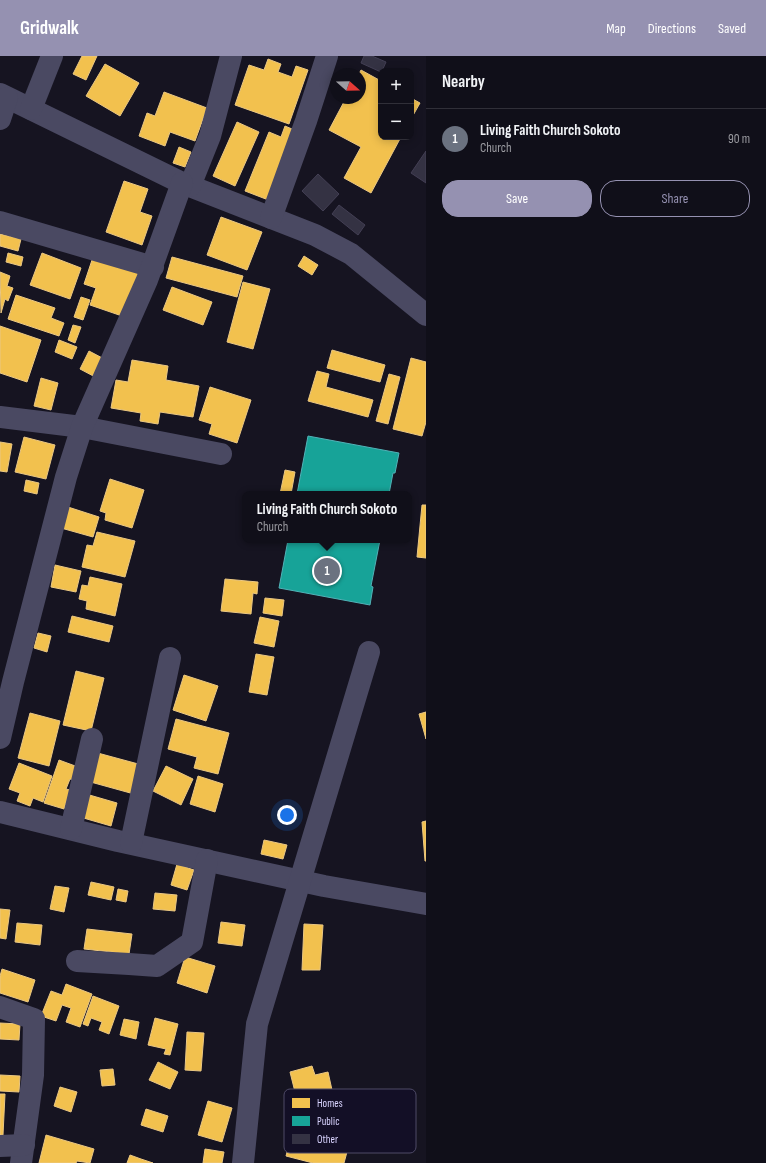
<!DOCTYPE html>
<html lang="en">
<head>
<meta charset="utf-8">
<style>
	:root { --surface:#100f19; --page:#1e1d26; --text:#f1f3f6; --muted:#9c9ca2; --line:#302f38; --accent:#9591b1 }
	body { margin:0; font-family:"Sofia Sans Condensed",sans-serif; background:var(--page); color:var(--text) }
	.controls { position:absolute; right:12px; top:12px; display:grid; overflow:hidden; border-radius:8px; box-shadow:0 2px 10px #0003 }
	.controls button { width:36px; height:36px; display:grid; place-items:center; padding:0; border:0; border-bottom:1px solid var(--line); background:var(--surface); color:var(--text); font:20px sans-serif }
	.compass { position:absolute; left:330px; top:12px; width:36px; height:36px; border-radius:50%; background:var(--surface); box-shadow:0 2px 10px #0003; rotate:110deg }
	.you { position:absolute; left:287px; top:759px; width:14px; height:14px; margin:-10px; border:3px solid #fff; border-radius:50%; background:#1a73e8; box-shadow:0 0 0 6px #1a73e833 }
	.badge { display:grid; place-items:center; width:26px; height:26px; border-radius:50%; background:var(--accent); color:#fff; font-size:13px; font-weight:700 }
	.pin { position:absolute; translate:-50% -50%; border:2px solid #fff; box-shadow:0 1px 4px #0006 }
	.popup { position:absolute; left:242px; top:435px; width:170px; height:52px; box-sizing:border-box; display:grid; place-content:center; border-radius:8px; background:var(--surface); filter:drop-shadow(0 1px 3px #0005); font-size:13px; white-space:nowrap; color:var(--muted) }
	.popup b { font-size:15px; color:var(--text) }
	.popup::after { content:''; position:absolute; left:50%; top:100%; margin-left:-8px; border:8px solid transparent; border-top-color:var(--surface) }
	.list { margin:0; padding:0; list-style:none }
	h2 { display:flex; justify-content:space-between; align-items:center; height:52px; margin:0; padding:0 16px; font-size:17px }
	h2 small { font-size:13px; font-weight:400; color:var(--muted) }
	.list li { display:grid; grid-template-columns:26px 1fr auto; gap:12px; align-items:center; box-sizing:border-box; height:60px; padding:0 16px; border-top:1px solid var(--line) }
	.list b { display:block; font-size:15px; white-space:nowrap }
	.list p { margin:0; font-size:13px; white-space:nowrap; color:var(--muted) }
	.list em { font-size:13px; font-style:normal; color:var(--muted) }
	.actions { display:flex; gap:8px; padding:12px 16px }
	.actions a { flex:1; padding:9px 0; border:1px solid var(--accent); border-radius:16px; text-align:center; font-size:14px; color:var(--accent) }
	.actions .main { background:var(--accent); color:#fff }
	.map { position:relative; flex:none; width:426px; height:1107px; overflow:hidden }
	header { display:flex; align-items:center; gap:24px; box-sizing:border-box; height:56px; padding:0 20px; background:var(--accent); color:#fff }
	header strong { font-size:19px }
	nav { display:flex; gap:22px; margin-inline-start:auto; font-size:14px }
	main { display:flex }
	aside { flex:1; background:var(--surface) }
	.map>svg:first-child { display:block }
</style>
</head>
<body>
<header>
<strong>Gridwalk</strong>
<nav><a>Map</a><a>Directions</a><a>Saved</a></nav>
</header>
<main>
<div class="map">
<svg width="426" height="1107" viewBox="0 0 426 1107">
	<rect width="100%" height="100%" fill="#161421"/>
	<!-- homes -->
	<g fill="#f2c14e" stroke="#eac783">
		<polygon points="82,0 97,0 86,24 73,18"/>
		<polygon points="268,3 281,8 278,16 292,21 296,10 308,14 289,68 235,49 249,9 264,14"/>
		<polygon points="105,8 139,27 120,60 86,40"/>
		<polygon points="361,14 381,25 381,81 401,81 371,137 344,122 361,91 329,74 346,42 360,42 359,18"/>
		<polygon points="164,36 207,52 195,85 170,76 165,90 139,80 147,57 155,60"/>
		<polygon points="411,42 420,47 411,63"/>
		<polygon points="237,66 259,76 235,130 213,120"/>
		<polygon points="285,70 299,76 271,145 245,135 269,76 281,81"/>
		<polygon points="179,91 191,96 185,111 173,107"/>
		<polygon points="124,125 148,133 140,156 152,160 142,189 106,176"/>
		<polygon points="221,161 262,176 247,214 207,199"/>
		<polygon points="0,178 21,183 18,195 0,190"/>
		<polygon points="8,197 23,201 21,210 6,206"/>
		<polygon points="42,197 81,212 70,243 30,229"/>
		<polygon points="304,200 318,209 312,219 298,210"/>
		<polygon points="93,201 140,216 125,261 90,249 96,232 84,228"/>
		<polygon points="172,201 243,220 237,241 166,222"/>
		<polygon points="0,216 10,220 7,230 13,232 8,245 5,243 1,257"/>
		<polygon points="243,226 270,233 253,293 227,286"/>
		<polygon points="172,231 212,246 203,269 163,254"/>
		<polygon points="16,239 55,252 51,262 64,267 59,280 8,263"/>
		<polygon points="81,241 90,244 83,264 74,261"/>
		<polygon points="73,269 81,271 75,287 68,284"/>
		<polygon points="0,270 41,284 27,326 0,317"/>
		<polygon points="59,284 77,291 72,303 55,296"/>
		<polygon points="332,294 385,309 380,326 327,312"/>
		<polygon points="89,295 108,305 99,323 80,313"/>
		<polygon points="411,302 426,306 426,366 422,380 393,373"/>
		<polygon points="132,304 168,310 166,324 199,330 193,361 160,356 158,368 140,365 141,357 111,352 116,324 128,326"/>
		<polygon points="317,315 329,318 326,331 373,344 368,361 308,345"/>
		<polygon points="389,318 400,321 388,368 376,365"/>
		<polygon points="41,322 58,327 51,354 34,350"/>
		<polygon points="210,331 251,344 237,387 209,378 212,368 199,364"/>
		<polygon points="24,381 55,389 46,423 15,416"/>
		<polygon points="0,386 12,388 7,416 0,415"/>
		<polygon points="285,414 295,416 291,438 280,438"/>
		<polygon points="110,423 144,434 132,472 105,464 106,457 100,455"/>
		<polygon points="26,424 39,427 37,438 24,435"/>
		<polygon points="422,449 426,449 426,502 417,501"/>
		<polygon points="68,451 99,461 93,481 61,472"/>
		<polygon points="97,476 135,485 125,521 82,511 87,489 93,490"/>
		<polygon points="55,509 81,515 76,536 51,531"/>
		<polygon points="90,521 122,528 115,560 86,553 87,545 79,543 82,529 88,530"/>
		<polygon points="225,523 258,526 257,538 253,537 251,558 221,555"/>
		<polygon points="265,542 284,544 282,560 263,557"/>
		<polygon points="72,560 113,570 109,586 68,576"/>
		<polygon points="260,561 279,565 274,591 254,587"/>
		<polygon points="38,577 51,580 47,596 34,592"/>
		<polygon points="256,598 274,601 267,639 249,636"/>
		<polygon points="76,615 104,622 91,675 63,669"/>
		<polygon points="184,619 218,630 206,665 173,654"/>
		<polygon points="426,656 426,683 419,658"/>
		<polygon points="30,657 60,665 49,710 18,702"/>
		<polygon points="176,663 229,677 218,718 194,712 197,701 168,693"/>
		<polygon points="94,696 142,709 134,738 87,725"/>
		<polygon points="59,704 78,711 74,724 70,723 66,733 70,734 64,753 44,747"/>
		<polygon points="19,707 52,720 43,746 33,742 30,750 17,745 20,737 9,733"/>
		<polygon points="166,710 193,723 181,749 153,735"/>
		<polygon points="198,720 223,728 215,756 190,748"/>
		<polygon points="86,738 117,747 111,770 80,761"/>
		<polygon points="426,765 426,805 425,805 422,766"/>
		<polygon points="264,784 287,789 283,803 261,798"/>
		<polygon points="177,808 194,814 187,834 171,829"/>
		<polygon points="91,826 114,831 111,844 88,839"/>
		<polygon points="55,830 69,832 64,856 50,853"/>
		<polygon points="118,833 128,835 126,846 116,844"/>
		<polygon points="155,837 177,839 175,855 153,853"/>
		<polygon points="0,853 10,854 6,883 0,882"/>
		<polygon points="221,866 245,869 242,890 218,887"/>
		<polygon points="17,867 42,869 40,889 15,886"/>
		<polygon points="304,868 323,869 320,914 302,914"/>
		<polygon points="87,873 132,878 129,898 84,893"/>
		<polygon points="185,901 215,910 207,937 177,927"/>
		<polygon points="2,913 35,924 28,946 0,937 0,920"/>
		<polygon points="66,928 92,938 80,971 66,966 71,952 62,949 56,965 41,960 51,935 62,939"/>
		<polygon points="93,940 119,950 109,978 99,974 102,966 91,962 88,970 83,968"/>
		<polygon points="155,962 178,968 170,999 164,998 166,993 148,989"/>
		<polygon points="124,963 139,966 136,983 120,979"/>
		<polygon points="0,967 20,968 19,984 0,983"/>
		<polygon points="187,976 204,977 201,1015 185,1014"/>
		<polygon points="158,1006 178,1016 170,1033 149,1024"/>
		<polygon points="312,1010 315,1019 328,1016 334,1043 299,1052 290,1016"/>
		<polygon points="113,1013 115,1029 102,1030 100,1014"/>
		<polygon points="0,1019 20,1020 19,1036 0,1035"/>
		<polygon points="60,1031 77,1036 71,1056 54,1050"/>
		<polygon points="0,1038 5,1038 3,1079 0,1079"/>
		<polygon points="208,1045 232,1052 222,1086 198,1079"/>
		<polygon points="146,1053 168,1060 163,1076 141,1069"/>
		<polygon points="295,1067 351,1081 344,1107 313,1107 286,1100"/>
		<polygon points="46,1079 94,1093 90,1107 77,1105 76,1107 39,1107"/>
		<polygon points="205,1093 224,1096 222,1107 203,1107"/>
		<polygon points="130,1099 141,1103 153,1107 127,1107"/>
	</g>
	<!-- public -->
	<g fill="#17a398" stroke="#51b2b7">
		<polygon points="308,380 399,397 395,417 393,417 389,438 297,438"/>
		<polygon points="288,484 380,484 371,530 373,531 370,549 279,532"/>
	</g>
	<!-- building -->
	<g fill="#343243" stroke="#433f54">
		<polygon points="364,0 372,0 386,6 382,15 381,16 361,7"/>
		<polygon points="426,95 426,127 411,117"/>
		<polygon points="318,118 339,138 323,155 302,135"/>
		<polygon points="339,149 365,169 358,179 332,158"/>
	</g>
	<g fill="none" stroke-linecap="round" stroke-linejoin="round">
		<!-- minor -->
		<g stroke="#4a4962" stroke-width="22">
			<polyline points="0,38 182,127 315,179 351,198 426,259"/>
			<polyline points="31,53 52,0"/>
			<polyline points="0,63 7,42"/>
			<polyline points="190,130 210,80 231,0"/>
			<polyline points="271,162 306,65 327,0"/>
			<polyline points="0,166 153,211"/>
			<polyline points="0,361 82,371 221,398"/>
			<polyline points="0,682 13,626 66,421 82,371 147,224 182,127"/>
			<polyline points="0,756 118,785 324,830 426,848"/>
			<polyline points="71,773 92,683"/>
			<polyline points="131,787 170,602"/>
			<polyline points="77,905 129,908 157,910 192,886 207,804"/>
			<polyline points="0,951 34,963 33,1019 21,1107"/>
			<polyline points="0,1090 24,1089"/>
			<polyline points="243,1107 257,968 369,596"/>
		</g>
	</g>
	<!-- legend -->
	<rect x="284" y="1033" width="132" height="64" rx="6" fill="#130f26" stroke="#4e4a67" stroke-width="1"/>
	<rect x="292" y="1042" width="18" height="10" fill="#f2c14e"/>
	<rect x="292" y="1060" width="18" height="10" fill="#17a398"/>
	<rect x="292" y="1078" width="18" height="10" fill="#343243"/>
	<g font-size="11" fill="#d9d4ff">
		<text x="317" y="1051">Homes</text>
		<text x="317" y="1069">Public</text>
		<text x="317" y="1087">Other</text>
	</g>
</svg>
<div class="controls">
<button>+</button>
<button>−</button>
</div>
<svg class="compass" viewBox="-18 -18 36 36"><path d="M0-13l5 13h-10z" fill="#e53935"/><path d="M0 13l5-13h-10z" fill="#9c9ca2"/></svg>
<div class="you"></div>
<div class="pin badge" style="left:327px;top:515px;background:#6b7280">1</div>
<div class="popup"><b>Living Faith Church Sokoto</b>Church</div>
</div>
<aside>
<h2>Nearby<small></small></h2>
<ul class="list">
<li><span class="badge" style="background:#6b7280">1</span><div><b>Living Faith Church Sokoto</b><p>Church</p></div><em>90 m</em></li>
</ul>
<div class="actions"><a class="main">Save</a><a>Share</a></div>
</aside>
</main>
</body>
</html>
